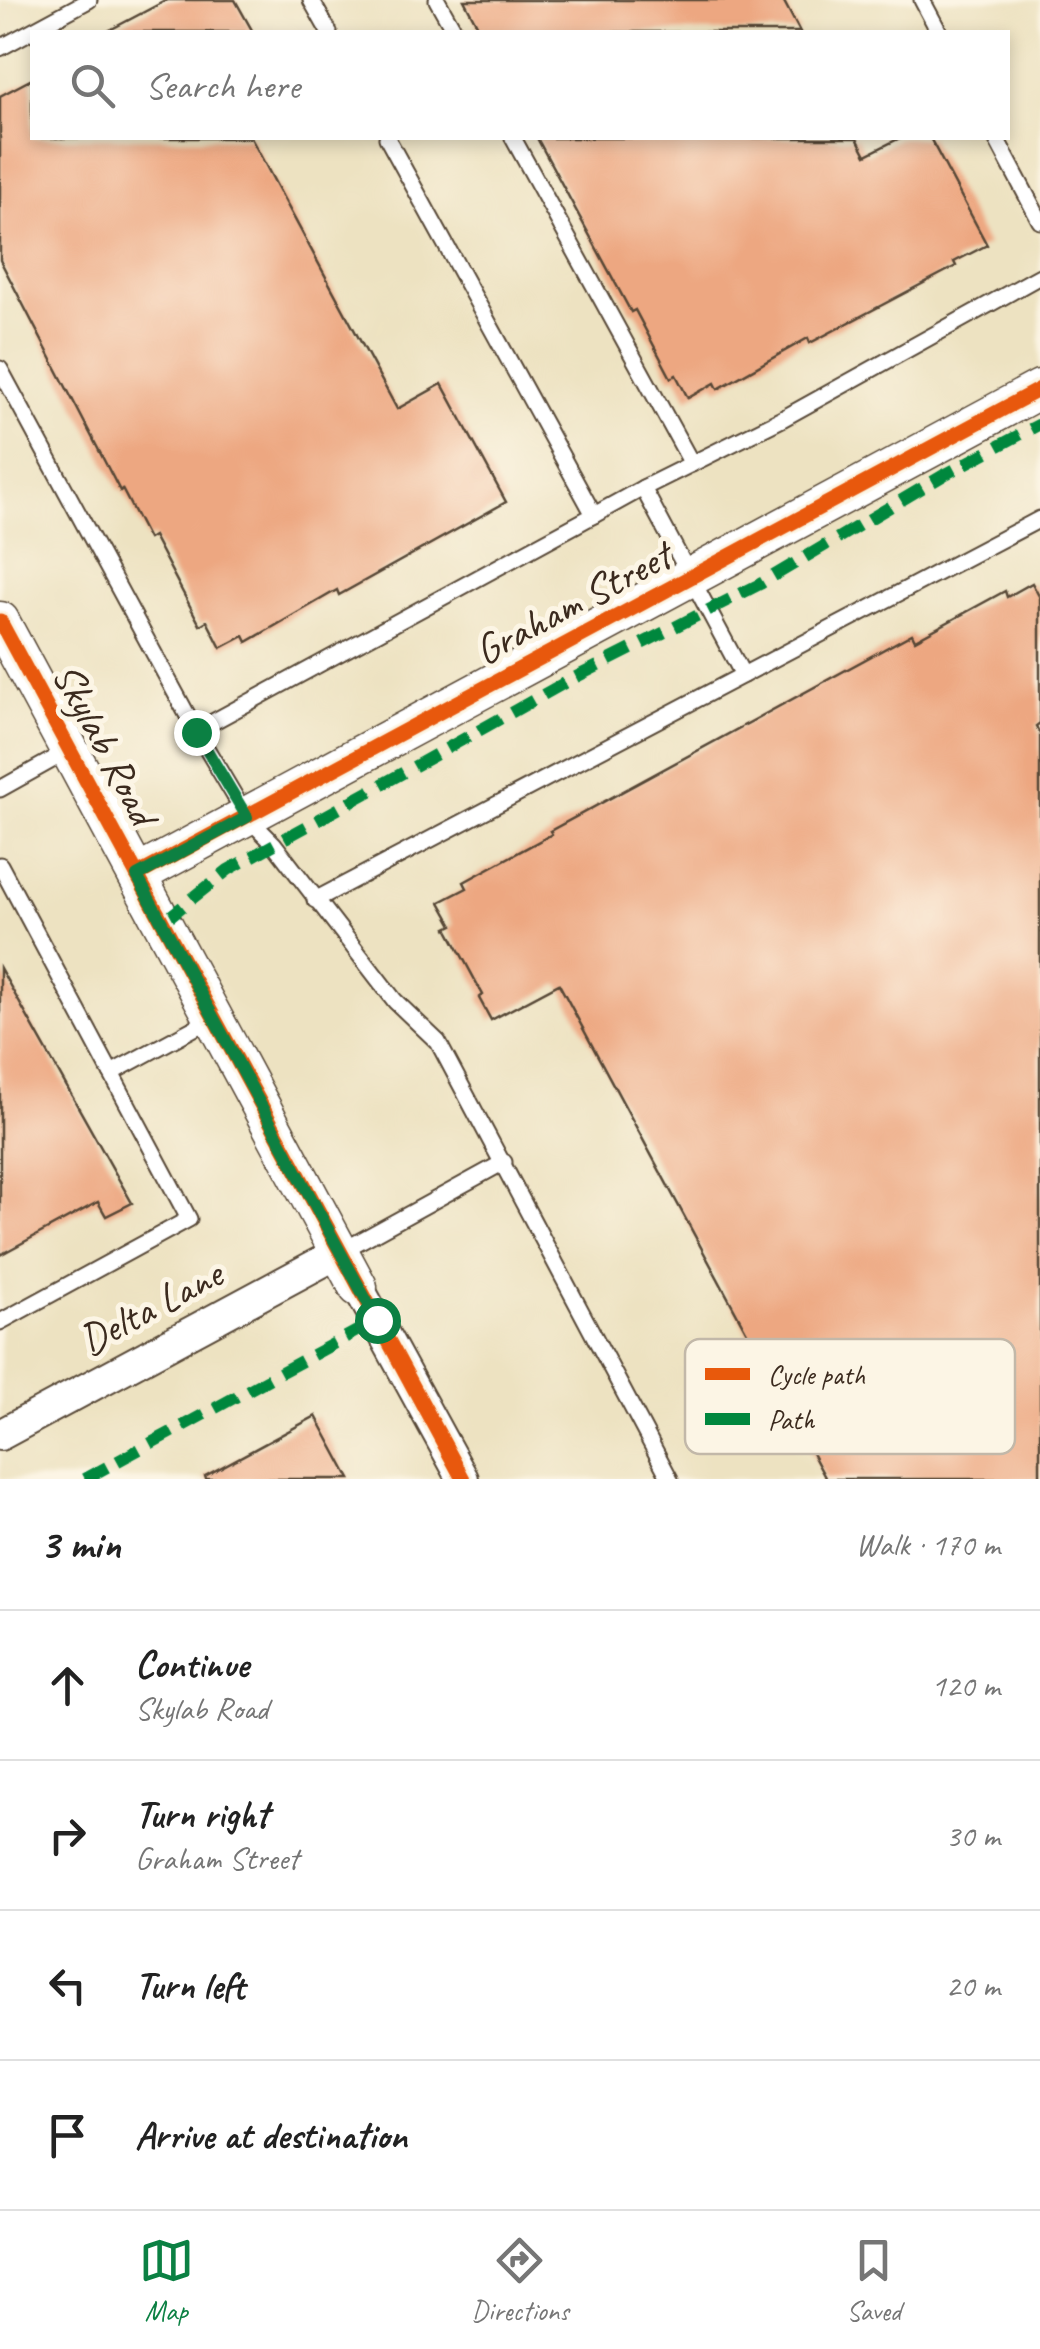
<!DOCTYPE html>
<html lang="en">
<head>
<meta charset="utf-8">
<style>
	:root { --surface:#fff; --page:#f6f6f6; --text:#222; --muted:#767676; --line:#e0e0e0; --accent:#0b8043 }
	body { margin:0; font-family:Caveat,sans-serif; background:var(--page); color:var(--text) }
	.stop { position:absolute; width:30px; height:30px; margin:-22px; border:8px solid #0b8043; border-radius:50%; background:#fff }
	.stop.end { background:#0b8043; border-color:#fff; box-shadow:0 2px 10px #0008 }
	.list { margin:0; padding:0; list-style:none }
	h2 { display:flex; justify-content:space-between; align-items:center; height:130px; margin:0; padding:0 40px; font-size:42px }
	h2 small { font-size:32px; font-weight:400; color:var(--muted) }
	.list li { display:grid; grid-template-columns:65px 1fr auto; gap:30px; align-items:center; box-sizing:border-box; height:150px; padding:0 40px; border-top:2px solid var(--line) }
	.list b { display:block; font-size:38px; white-space:nowrap }
	.list p { margin:0; font-size:32px; white-space:nowrap; color:var(--muted) }
	.list em { font-size:32px; font-style:normal; color:var(--muted) }
	.icon { flex:none; width:55px; height:55px; fill:none; stroke:currentColor; stroke-width:2; stroke-linecap:round; stroke-linejoin:round }
	.map { position:relative; flex:none; width:1040px; height:1479px; overflow:hidden }
	.search { position:absolute; background:var(--surface); box-shadow:0 5px 15px #0003; left:30px; right:30px; top:30px; height:110px; display:flex; align-items:center; gap:25px; box-sizing:border-box; padding:0 35px; border-radius:0px; color:var(--muted); font-size:38px }
	.sheet { height:730px; background:var(--surface) }
	nav { display:flex; justify-content:space-around; align-items:center; box-sizing:border-box; height:140px; border-top:2px solid var(--line); background:var(--surface); font-size:28px; color:var(--muted) }
	nav a { display:grid; justify-items:center; gap:5px }
	nav .on { color:var(--accent) }
	.map>svg:first-child { display:block }
</style>
</head>
<body>
<div class="map">
<svg width="1040" height="1479" viewBox="0 0 1040 1479">
	<rect width="100%" height="100%" fill="#fcf5e5"/>
	<filter id="ink" filterUnits="userSpaceOnUse"><feTurbulence type="fractalNoise" baseFrequency=".01" numOctaves="2"/><feDisplacementMap in="SourceGraphic" scale="20" xChannelSelector="R" yChannelSelector="G"/><feConvolveMatrix kernelMatrix="1 2 1 2 8 2 1 2 1" color-interpolation-filters="sRGB"/></filter>
	<filter id="wash" filterUnits="userSpaceOnUse"><feTurbulence type="fractalNoise" baseFrequency=".0048" numOctaves="4" result="noise"/><feDisplacementMap in="SourceGraphic" scale="40" xChannelSelector="R" yChannelSelector="G"/><feGaussianBlur stdDeviation="2.25" result="paint"/><feColorMatrix in="noise" values="0 0 0 0 0 0 0 0 0 0 0 0 0 0 0 0 0 1.4 0 .05"/><feComposite in="paint" operator="in"/></filter>
	<g filter="url(#wash)">
		<rect width="100%" height="100%" fill="#ede2c1"/>
		<g id="blocks">
			<!-- building -->
			<g fill="#eda781">
				<polygon points="167,0 235,0 253,32 106,32"/>
				<polygon points="464,0 783,0 800,32 481,32"/>
				<polygon points="32,79 32,138 251,138 397,409 442,384 506,502 339,595 337,590 247,642 244,636 221,648 207,621 200,625 153,536 148,539 122,489 120,491 0,260 0,96"/>
				<polygon points="537,138 857,138 866,155 900,138 930,138 987,245 954,262 956,266 810,343 808,338 718,389 715,383 688,398 676,375 671,378 635,310 631,312"/>
				<polygon points="1032,583 1040,598 1040,723 1036,726 1040,734 1040,1479 826,1479 559,984 491,1020 479,998 483,995 447,928 453,925 440,902 467,888 464,882 552,834 550,831 912,634 915,640 1005,591 1007,597"/>
				<polygon points="0,968 132,1203 106,1216 98,1202 0,1255"/>
				<polygon points="316,1416 350,1479 206,1479 205,1476"/>
			</g>
		</g>
	</g>
	<g filter="url(#ink)">
		<use href="#blocks" fill-opacity="0" stroke="#564636" stroke-width="2.5"/>
		<g fill="none" stroke-linecap="round" stroke-linejoin="round">
			<defs>
				<g id="service">
					<polyline points="311,0 329,32"/>
					<polyline points="437,0 455,32"/>
					<polyline points="922,0 939,32"/>
					<polyline points="0,48 89,0"/>
					<polyline points="513,138 692,464"/>
					<polyline points="996,138 1040,221"/>
					<polyline points="0,369 196,731 247,817 274,844 395,1001 438,1042 670,1479"/>
					<polyline points="643,488 782,419 1040,276"/>
					<polyline points="594,515 643,488 743,675"/>
					<polyline points="196,731 594,515 387,138"/>
					<polyline points="0,789 70,750"/>
					<polyline points="0,865 189,1219 0,1322"/>
					<polyline points="315,900 1040,519"/>
					<polyline points="111,1073 213,1018"/>
					<polyline points="340,1252 504,1162"/>
				</g>
				<g id="minor">
					<polyline points="358,1287 463,1479"/>
					<polyline points="0,1435 340,1252"/>
				</g>
				<g id="tertiary">
					<polyline points="0,621 358,1287"/>
					<polyline points="137,875 1040,389"/>
				</g>
			</defs>
			<!-- service casing -->
			<use href="#service" stroke="#564636" stroke-width="19"/>
			<!-- minor casing -->
			<use href="#minor" stroke="#564636" stroke-width="34"/>
			<!-- tertiary casing -->
			<use href="#tertiary" stroke="#564636" stroke-width="41"/>
			<!-- service -->
			<use href="#service" stroke="#fff" stroke-width="15"/>
			<!-- minor -->
			<use href="#minor" stroke="#fff" stroke-width="30"/>
			<!-- tertiary -->
			<use href="#tertiary" stroke="#fff" stroke-width="38"/>
			<!-- quiet -->
			<g stroke="#00873e" stroke-width="12" stroke-dasharray="25 12" stroke-linecap="butt">
				<polyline points="163,922 228,870 568,681 760,584 944,475 1040,424"/>
				<polyline points="85,1479 377,1320"/>
			</g>
			<defs>
				<g id="cycleway">
					<polyline points="0,621 463,1479"/>
					<polyline points="137,875 1040,389"/>
				</g>
			</defs>
			<!-- cycleway casing -->
			<use href="#cycleway" stroke="#fcf5e5" stroke-width="21"/>
			<!-- cycleway -->
			<use href="#cycleway" stroke="#e8590c" stroke-width="15"/>
		</g>
	</g>
	<g fill="none" stroke-linecap="round" stroke-linejoin="round" filter="url(#ink)">
		<!-- route -->
		<polyline stroke="#0b8043" stroke-width="12" points="196,732 247,817 137,876 377,1320"/>
	</g>
	<g text-anchor="middle" stroke-width="10" stroke-linejoin="round" paint-order="stroke">
		<!-- street labels -->
		<g font-size="42" fill="#3b2a1e" stroke="#fcf5e5">
			<text transform="translate(572 602) rotate(-28)" y="15">Graham Street</text>
			<text transform="translate(106 743) rotate(62)" y="15">Skylab Road</text>
			<text transform="translate(150 1306) rotate(-28)" y="15">Delta Lane</text>
		</g>
	</g>
	<!-- legend -->
	<rect x="685" y="1339" width="330" height="115" rx="15" fill="#fcf5e5" stroke="#c2b8a9" stroke-width="2.5"/>
	<rect x="705" y="1368" width="45" height="12" fill="#e8590c"/>
	<rect x="705" y="1413" width="45" height="12" fill="#00873e"/>
	<g font-size="28" fill="#3b2a1e">
		<text x="768" y="1384">Cycle path</text>
		<text x="768" y="1429">Path</text>
	</g>
</svg>
<div class="stop" style="left:377px;top:1320px"></div>
<div class="stop end" style="left:196px;top:732px"></div>
<div class="search"><svg class="icon" aria-label="search" viewBox="0 0 24 24"><circle cx="10" cy="10" r="6"/><path d="M15 15l6 6"/></svg>Search here</div>
</div>
<section class="sheet">
<h2>3 min<small>Walk · 170 m</small></h2>
<ul class="list">
<li><svg class="icon" aria-label="ahead" viewBox="0 0 24 24"><path d="M12 20V5M6 11l6-6 6 6"/></svg><div><b>Continue</b><p>Skylab Road</p></div><em>120 m</em></li>
<li><svg class="icon" aria-label="right" viewBox="0 0 24 24"><path d="M7 20v-9h11M14 6l5 5-5 5"/></svg><div><b>Turn right</b><p>Graham Street</p></div><em>30 m</em></li>
<li><svg class="icon" aria-label="left" viewBox="0 0 24 24"><path d="M17 20v-9H6M10 6l-5 5 5 5"/></svg><div><b>Turn left</b></div><em>20 m</em></li>
<li><svg class="icon" aria-label="arrive" viewBox="0 0 24 24"><path d="M6 21V4h12l-3 4 3 4H6"/></svg><div><b>Arrive at destination</b></div></li>
</ul>
</section>
<nav>
<a class="on"><svg class="icon" aria-label="map" viewBox="0 0 24 24"><path d="M3 6l6-2 6 2 6-2v14l-6 2-6-2-6 2zM9 4v14M15 6v14"/></svg>Map</a>
<a><svg class="icon" aria-label="directions" viewBox="0 0 24 24"><path d="M12 3l9 9-9 9-9-9zM9 14v-3h6M13 9l2 2-2 2"/></svg>Directions</a>
<a><svg class="icon" aria-label="saved" viewBox="0 0 24 24"><path d="M7 4h10v16l-5-4-5 4z"/></svg>Saved</a>
</nav>
</body>
</html>
